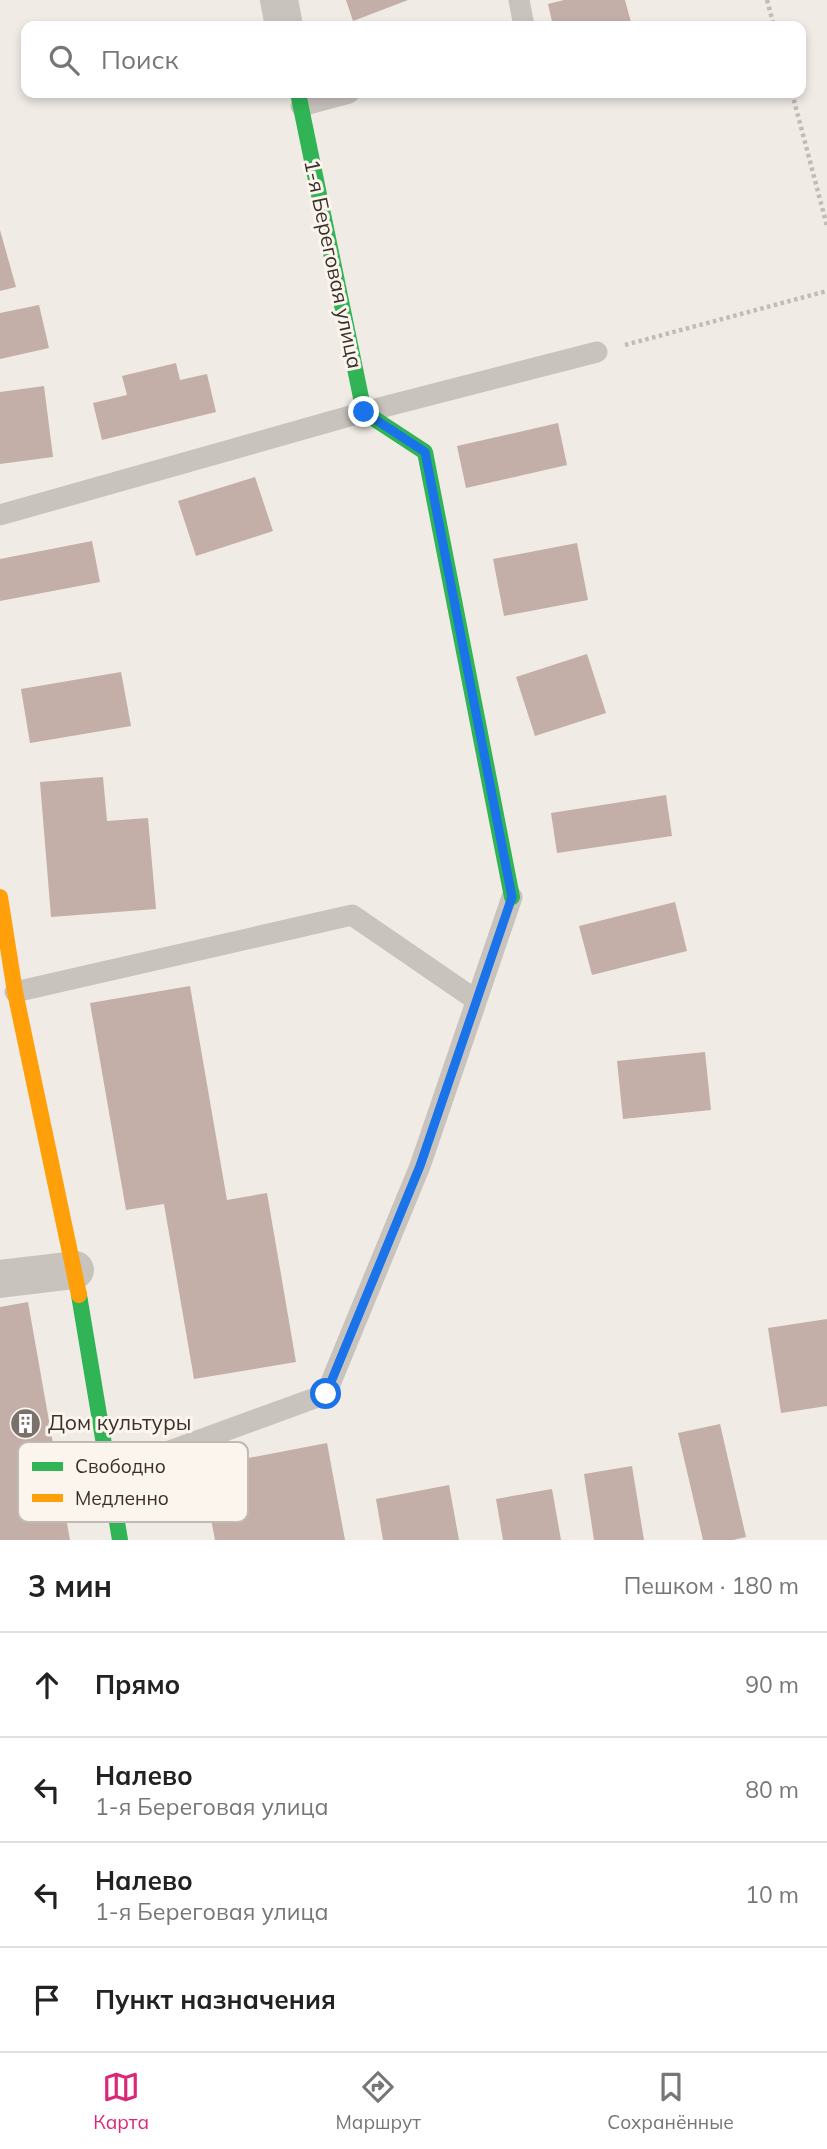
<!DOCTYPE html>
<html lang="ru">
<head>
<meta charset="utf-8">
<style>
	:root { --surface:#fff; --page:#f6f6f6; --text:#222; --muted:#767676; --line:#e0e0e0; --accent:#db2777 }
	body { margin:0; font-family:Mulish,sans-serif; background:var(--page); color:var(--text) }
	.stop { position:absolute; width:21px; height:21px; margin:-16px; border:5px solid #1a73e8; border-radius:50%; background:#fff }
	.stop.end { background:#1a73e8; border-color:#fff; box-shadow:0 2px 7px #0008 }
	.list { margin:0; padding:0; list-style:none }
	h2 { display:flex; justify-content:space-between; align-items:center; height:91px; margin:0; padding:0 28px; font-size:30px }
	h2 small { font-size:23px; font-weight:400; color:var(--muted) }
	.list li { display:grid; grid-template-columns:46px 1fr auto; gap:21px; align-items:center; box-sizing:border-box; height:105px; padding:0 28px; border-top:2px solid var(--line) }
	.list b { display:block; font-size:26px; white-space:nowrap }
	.list p { margin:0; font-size:23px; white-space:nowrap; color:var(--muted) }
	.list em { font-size:23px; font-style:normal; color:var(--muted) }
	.icon { flex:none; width:38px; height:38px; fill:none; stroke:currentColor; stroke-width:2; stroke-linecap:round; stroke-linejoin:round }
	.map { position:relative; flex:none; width:827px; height:1540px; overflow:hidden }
	.search { position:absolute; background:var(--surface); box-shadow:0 4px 10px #0003; left:21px; right:21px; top:21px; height:77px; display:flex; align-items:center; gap:18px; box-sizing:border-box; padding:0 24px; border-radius:14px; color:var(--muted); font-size:26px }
	.sheet { height:511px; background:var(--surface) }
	nav { display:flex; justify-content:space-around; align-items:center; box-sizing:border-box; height:98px; border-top:2px solid var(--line); background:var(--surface); font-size:19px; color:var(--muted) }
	nav a { display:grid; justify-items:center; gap:4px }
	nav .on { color:var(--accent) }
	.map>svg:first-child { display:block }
</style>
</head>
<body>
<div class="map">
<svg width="827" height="1540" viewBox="0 0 827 1540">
	<rect width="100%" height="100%" fill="#f0ebe5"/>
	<!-- building -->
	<g fill="#c3afa7">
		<polygon points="346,0 408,0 353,21"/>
		<polygon points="564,0 625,0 632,26 553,26 548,4"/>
		<polygon points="0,230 16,287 0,291"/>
		<polygon points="39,305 49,348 0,359 0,313"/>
		<polygon points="176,363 180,380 207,374 216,412 102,440 93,403 127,395 122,376"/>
		<polygon points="44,386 53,457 0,464 0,392"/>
		<polygon points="558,423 567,465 466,488 457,446"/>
		<polygon points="255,477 273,531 196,556 178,501"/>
		<polygon points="92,541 100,582 0,601 0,559"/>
		<polygon points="577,543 588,600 504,616 493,559"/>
		<polygon points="587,654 606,713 535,736 516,677"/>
		<polygon points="121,672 131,726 30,743 21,689"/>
		<polygon points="103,777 107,821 148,818 156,909 51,917 40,782"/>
		<polygon points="666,795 672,836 557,853 551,813"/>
		<polygon points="675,902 687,951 592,975 579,926"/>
		<polygon points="190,986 227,1200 267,1193 296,1362 194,1379 164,1204 126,1210 90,1003"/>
		<polygon points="705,1052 711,1110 623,1119 617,1061"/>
		<polygon points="28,1302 70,1540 0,1540 0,1307"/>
		<polygon points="827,1319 827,1406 781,1413 768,1328"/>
		<polygon points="720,1424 746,1537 733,1540 703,1540 678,1433"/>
		<polygon points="327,1443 345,1540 215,1540 201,1467"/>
		<polygon points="632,1466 644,1540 594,1540 584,1474"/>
		<polygon points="449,1485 459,1540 383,1540 376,1499"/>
		<polygon points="552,1489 561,1540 503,1540 496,1499"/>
	</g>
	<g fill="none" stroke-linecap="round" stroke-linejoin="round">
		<!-- path -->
		<g stroke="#c2bbb6" stroke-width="4.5" stroke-dasharray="3.5 3.5" stroke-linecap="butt">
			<polyline points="767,0 774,26"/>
			<polyline points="792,93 827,226"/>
			<polyline points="625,345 827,291"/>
		</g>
		<!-- lane -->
		<g stroke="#c9c3be" stroke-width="21">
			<polyline points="519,0 524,26"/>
			<polyline points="301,106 349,93"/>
			<polyline points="0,515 364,412 597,352"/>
			<polyline points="15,992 352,915 476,1000"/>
			<polyline points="109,1473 326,1394 420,1166 512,897"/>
		</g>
		<!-- street -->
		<g stroke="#c9c3be" stroke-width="38">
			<polyline points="279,0 284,26"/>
			<polyline points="0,1279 75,1270"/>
		</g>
		<!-- fast -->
		<g stroke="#30b455" stroke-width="16">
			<polyline points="298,93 364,412 425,452 512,897"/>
			<polyline points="79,1295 120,1540"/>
		</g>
		<!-- slow -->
		<polyline stroke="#ff9f0a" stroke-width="16" points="0,897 15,992 79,1295"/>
	</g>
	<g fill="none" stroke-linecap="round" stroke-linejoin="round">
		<!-- route -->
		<polyline stroke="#1a73e8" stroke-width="9" points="326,1394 420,1166 512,897 425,452 364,412"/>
	</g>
	<!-- icons -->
	<defs>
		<symbol id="building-disc" viewBox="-11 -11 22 22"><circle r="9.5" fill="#7a716c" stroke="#fbf5ee"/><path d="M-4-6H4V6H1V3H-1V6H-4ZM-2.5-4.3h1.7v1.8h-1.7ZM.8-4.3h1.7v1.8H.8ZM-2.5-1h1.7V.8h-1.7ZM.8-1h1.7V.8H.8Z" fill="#fff"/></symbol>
	</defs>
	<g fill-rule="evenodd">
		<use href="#building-disc" x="8" y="1406" width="35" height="35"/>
	</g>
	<g text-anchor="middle" stroke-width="6" stroke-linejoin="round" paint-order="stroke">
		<!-- street labels -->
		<g font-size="21" fill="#3b302b" stroke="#fbf5ee">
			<text transform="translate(333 264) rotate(78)" y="7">1-я Береговая улица</text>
		</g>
		<!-- poi labels -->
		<g font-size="21" fill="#3b302b" stroke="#fbf5ee" text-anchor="start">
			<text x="48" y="1430">Дом культуры</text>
		</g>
	</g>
	<!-- legend -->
	<rect x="18" y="1442" width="230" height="80" rx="10" fill="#fbf5ee" stroke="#c1bab4" stroke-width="2"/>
	<rect x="32" y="1462" width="31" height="9" fill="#30b455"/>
	<rect x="32" y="1494" width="31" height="8" fill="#ff9f0a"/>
	<g font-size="19" fill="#3b302b">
		<text x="75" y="1473">Свободно</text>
		<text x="75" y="1505">Медленно</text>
	</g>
</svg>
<div class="stop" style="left:326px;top:1394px"></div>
<div class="stop end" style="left:364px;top:412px"></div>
<div class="search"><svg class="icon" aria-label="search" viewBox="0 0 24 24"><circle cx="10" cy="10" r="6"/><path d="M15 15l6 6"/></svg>Поиск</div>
</div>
<section class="sheet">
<h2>3 мин<small>Пешком · 180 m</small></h2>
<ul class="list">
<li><svg class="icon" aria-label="ahead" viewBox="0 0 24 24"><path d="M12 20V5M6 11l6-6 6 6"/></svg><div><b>Прямо</b></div><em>90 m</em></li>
<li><svg class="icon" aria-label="left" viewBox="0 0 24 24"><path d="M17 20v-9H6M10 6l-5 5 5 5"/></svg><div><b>Налево</b><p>1-я Береговая улица</p></div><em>80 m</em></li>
<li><svg class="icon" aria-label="left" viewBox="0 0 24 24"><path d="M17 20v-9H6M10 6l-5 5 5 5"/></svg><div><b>Налево</b><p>1-я Береговая улица</p></div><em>10 m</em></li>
<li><svg class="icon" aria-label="arrive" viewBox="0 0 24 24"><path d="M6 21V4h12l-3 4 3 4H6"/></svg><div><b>Пункт назначения</b></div></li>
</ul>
</section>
<nav>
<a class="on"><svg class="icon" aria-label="map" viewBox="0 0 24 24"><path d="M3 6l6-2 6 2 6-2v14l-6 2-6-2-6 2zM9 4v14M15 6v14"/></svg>Карта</a>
<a><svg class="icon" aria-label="directions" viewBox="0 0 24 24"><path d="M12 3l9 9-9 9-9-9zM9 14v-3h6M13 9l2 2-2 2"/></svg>Маршрут</a>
<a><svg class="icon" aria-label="saved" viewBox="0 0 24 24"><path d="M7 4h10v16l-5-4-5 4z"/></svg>Сохранённые</a>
</nav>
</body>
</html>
